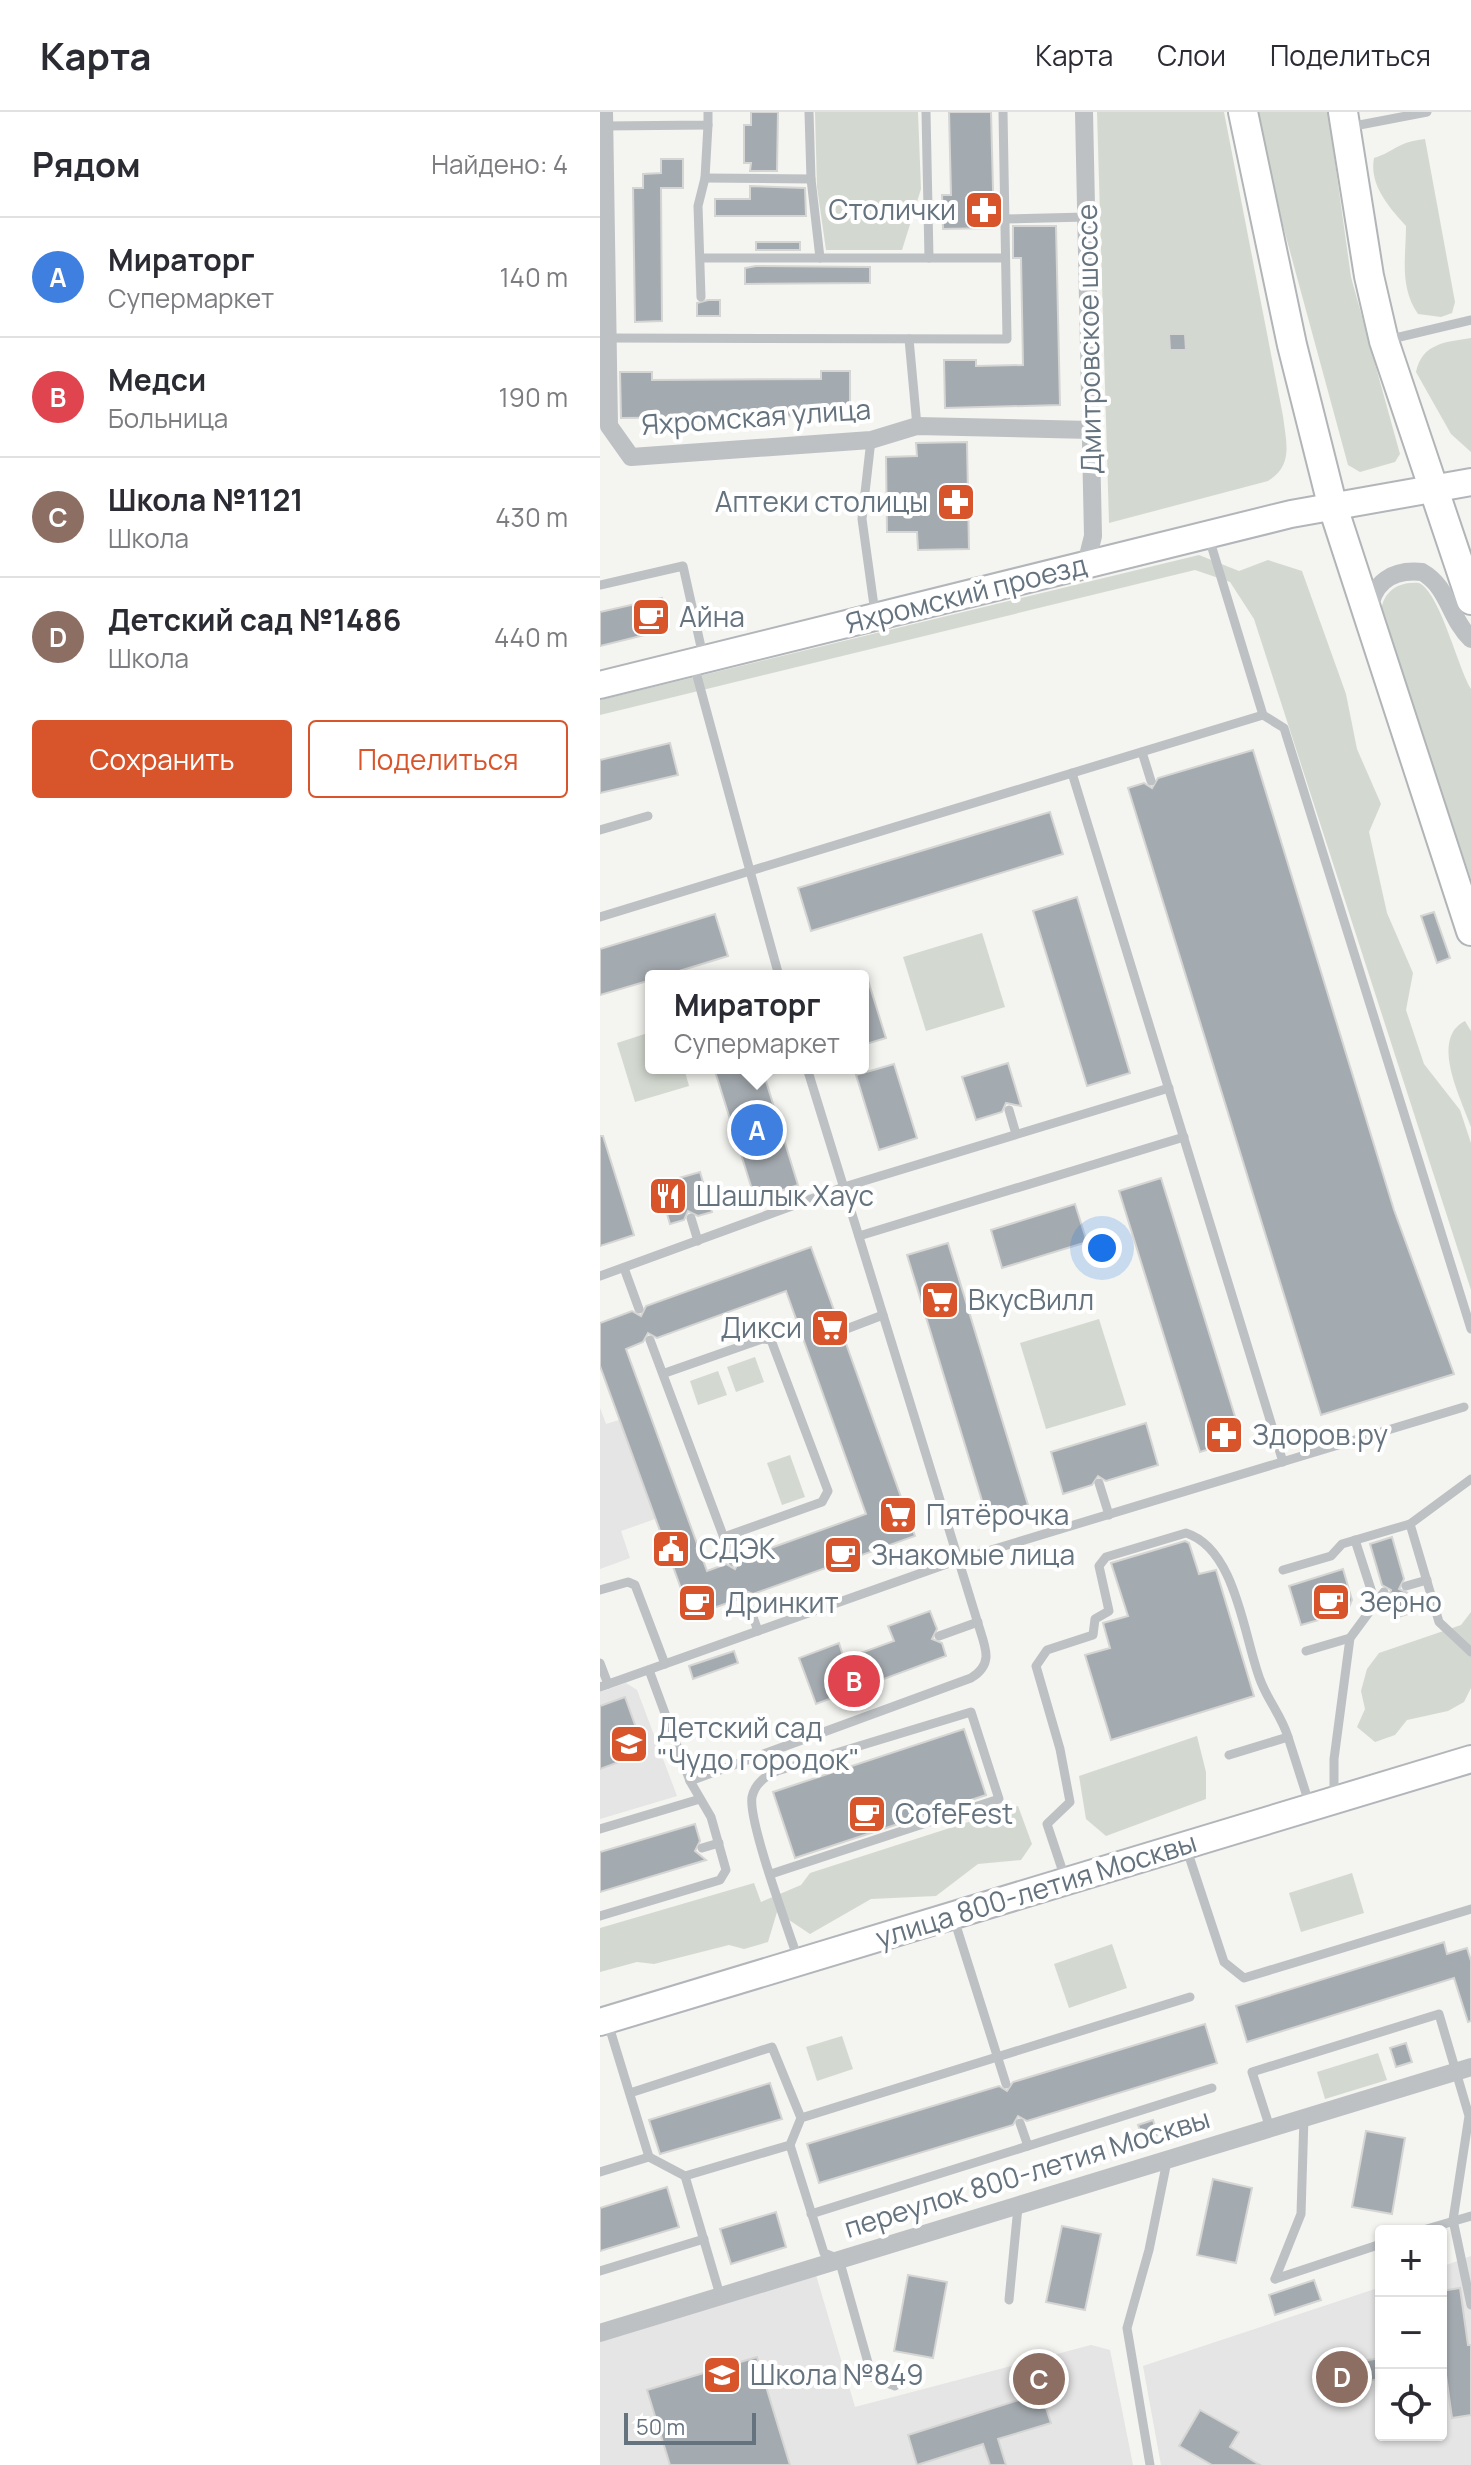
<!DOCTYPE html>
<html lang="ru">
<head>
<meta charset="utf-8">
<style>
	:root { --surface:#fff; --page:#f2f2f3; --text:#2b2b33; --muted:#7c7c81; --line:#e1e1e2; --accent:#d8552c }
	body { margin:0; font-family:Manrope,sans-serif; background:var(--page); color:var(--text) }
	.controls { position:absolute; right:24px; bottom:24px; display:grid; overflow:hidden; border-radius:8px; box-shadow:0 2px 6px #0004 }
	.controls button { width:72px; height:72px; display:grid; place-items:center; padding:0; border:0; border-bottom:2px solid var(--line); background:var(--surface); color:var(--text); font:40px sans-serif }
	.scale { position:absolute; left:24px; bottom:20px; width:132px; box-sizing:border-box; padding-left:8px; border:4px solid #65737f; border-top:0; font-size:22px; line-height:28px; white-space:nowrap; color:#65737f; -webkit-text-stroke:6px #fff; paint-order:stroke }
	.you { position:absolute; left:502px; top:1136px; width:28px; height:28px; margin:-20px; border:6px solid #fff; border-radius:50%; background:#1a73e8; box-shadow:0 0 0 12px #1a73e833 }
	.badge { display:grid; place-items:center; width:52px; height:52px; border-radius:50%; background:var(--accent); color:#fff; font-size:26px; font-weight:700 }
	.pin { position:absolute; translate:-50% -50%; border:4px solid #fff; box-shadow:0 2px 8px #0006 }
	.popup { position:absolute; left:45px; top:858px; width:224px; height:104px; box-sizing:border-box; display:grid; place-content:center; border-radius:8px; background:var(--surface); filter:drop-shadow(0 2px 6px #0005); font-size:26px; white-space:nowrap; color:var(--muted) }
	.popup b { font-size:30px; color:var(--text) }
	.popup::after { content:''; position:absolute; left:50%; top:100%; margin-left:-16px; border:16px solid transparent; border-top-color:var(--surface) }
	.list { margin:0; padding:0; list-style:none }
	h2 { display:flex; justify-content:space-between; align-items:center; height:104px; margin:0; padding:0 32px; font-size:34px }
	h2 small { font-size:26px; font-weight:400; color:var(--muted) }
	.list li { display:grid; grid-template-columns:52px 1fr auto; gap:24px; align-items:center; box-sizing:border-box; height:120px; padding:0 32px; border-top:2px solid var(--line) }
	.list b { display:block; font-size:30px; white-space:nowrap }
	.list p { margin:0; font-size:26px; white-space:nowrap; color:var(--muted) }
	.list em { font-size:26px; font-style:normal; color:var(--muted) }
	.actions { display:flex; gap:16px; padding:24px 32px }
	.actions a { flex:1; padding:18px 0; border:2px solid var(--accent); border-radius:8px; text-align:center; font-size:28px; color:var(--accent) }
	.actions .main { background:var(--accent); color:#fff }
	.icon { flex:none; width:44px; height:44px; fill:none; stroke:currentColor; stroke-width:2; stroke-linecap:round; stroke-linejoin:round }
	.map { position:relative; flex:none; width:871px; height:2353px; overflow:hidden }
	header { display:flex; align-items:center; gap:48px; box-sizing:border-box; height:112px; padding:0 40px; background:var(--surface); border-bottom:2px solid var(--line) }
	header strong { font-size:38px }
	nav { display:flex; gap:44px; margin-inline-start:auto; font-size:28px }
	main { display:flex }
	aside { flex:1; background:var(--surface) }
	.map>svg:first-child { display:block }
</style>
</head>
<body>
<header>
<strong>Карта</strong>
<nav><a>Карта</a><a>Слои</a><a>Поделиться</a></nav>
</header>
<main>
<aside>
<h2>Рядом<small>Найдено: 4</small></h2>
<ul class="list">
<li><span class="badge" style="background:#3f7fe0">A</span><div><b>Мираторг</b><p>Супермаркет</p></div><em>140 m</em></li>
<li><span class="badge" style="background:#e0444e">B</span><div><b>Медси</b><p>Больница</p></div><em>190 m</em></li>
<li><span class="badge" style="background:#8d6e63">C</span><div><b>Школа №1121</b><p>Школа</p></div><em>430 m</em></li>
<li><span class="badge" style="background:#8d6e63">D</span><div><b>Детский сад №1486</b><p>Школа</p></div><em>440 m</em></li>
</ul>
<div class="actions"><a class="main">Сохранить</a><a>Поделиться</a></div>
</aside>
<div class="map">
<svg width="871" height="2353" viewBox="0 0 871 2353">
	<rect width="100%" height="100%" fill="#f4f4f0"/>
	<!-- built -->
	<g fill="#e4e5e4">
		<polygon points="0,1296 6,1312 19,1308 55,1407 21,1419 30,1446 0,1457"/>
		<polygon points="26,1571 37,1578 77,1684 0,1707 0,1580"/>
		<polygon points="871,2144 871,2353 561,2353 543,2254 781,2175 781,2323 841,2323 841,2155"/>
		<polygon points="216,2163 255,2295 491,2233 510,2238 533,2353 0,2353 0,2230"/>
	</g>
	<!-- green -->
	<g fill="#d3d9d0">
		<polygon points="215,0 318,0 321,77 302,138 226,138 217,75"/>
		<path d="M497,0H624L683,304C686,330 694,353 668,369L509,411Z"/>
		<polygon points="658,0 728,0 751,165 800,342 795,350 760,360 748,353 682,110"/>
		<path d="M825,27L855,190L852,201L841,205L818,202C799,174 806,145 806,114C789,95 769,73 774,46C796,39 797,30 825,27Z"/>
		<path d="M871,226V340L851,322L816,260C822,231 846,230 871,226Z"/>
		<polygon points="599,443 639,459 668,448 702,459 746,582 757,637 781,692 769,720 787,801 813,861 806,898 824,952 860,998 871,1031 871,1178 654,507 630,470 595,458 0,603 0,588"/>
		<path d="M819,471C840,481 857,553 871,577V767L781,503C781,481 797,469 819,471Z"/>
		<polygon points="382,821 405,895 326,919 303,845"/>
		<path d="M865,909L871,919V1015C862,988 829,927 865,909Z"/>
		<polygon points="51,920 51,956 84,956 89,974 35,990 17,931"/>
		<polygon points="499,1207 526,1293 446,1317 420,1231"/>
		<polygon points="155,1245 164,1270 136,1280 127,1255"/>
		<polygon points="118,1259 127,1283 98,1293 90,1269"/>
		<polygon points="190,1343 205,1385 182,1393 167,1351"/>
		<polygon points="871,1500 871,1576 864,1590 848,1599 807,1608 795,1623 775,1630 757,1615 765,1597 761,1579 767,1557 779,1541 861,1513"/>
		<polygon points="597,1624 606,1660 606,1687 506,1724 486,1707 479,1664"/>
		<polygon points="418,1694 432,1732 421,1748 378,1752 336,1784 271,1787 210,1822 177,1800 168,1830 144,1837 129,1833 54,1852 37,1850 0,1860 0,1816 154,1771 161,1790 201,1773 210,1761"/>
		<polygon points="752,1761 764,1801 701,1820 689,1781"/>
		<polygon points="512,1832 527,1876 469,1896 454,1852"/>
		<polygon points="242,1924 253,1957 217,1969 206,1935"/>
		<polygon points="778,1941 787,1968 725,1987 717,1960"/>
	</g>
	<!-- building -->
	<g fill="#a4abb0" stroke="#d5d5d3" stroke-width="2" fill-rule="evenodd">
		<polygon points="151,0 178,0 177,59 150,59 151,51 144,51 144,13 151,13"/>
		<polygon points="349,0 391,0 394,116 343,117 342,83 351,83"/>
		<polygon points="61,47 83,47 83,76 61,76 62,209 35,210 33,76 43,76 43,62 61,61"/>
		<polygon points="150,74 205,76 206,104 115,104 115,87 150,87"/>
		<polygon points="413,114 456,114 460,293 345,296 344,248 376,248 376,254 423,253 421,146 413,146"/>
		<rect x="156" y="130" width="44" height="8"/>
		<polygon points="156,154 270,155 270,171 145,172 145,156"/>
		<polygon points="108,188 120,188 120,204 97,204 97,191"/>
		<polygon points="569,222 585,222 586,238 570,238"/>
		<polygon points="221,259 250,259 250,304 21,306 20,260 52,260 52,268 221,267"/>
		<polygon points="367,330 369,437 318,438 317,420 287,420 286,345 317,344 316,331"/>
		<polygon points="62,486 69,517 0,534 0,500"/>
		<polygon points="70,631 78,663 0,681 0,648"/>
		<polygon points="653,638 794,1098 854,1262 721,1303 528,676 544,671 552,676 558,666"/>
		<polygon points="450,700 463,742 211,819 198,776"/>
		<polygon points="477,785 530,961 487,974 433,799"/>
		<polygon points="834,800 850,846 837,851 821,804"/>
		<polygon points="115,802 128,844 63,864 51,864 51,868 0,883 0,837"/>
		<polygon points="263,862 266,862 286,926 263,933"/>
		<polygon points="408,951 421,994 406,991 402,1000 376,1008 362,965"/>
		<polygon points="294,952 317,1026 279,1038 256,963"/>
		<polygon points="114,956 162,956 198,1073 155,1087"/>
		<polygon points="0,1024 3,1024 34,1123 0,1134"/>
		<polygon points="100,1060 112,1100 98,1104 88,1099 84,1108 70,1112 58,1072"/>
		<polygon points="561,1066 642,1327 600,1340 519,1079"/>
		<polygon points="475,1092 487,1130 402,1156 391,1118"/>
		<polygon points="348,1131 428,1393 387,1405 307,1143"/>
		<path d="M211,1135L239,1212L234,1221L244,1226L315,1424L153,1482L143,1478L139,1487L91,1504L0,1254V1211L32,1199L41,1204L46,1194ZM186,1179L266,1402L140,1447L135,1457L126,1452L107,1459L26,1237L43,1230L48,1221L57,1226Z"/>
		<polygon points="546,1311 558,1353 506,1369 498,1364 492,1373 463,1382 451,1340"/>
		<polygon points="792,1425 804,1467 799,1477 808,1481 814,1500 792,1507 787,1489 791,1478 782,1473 770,1432"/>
		<polygon points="585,1429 589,1431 599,1462 616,1458 654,1584 511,1628 485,1543 510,1536 503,1511 528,1504 511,1451"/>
		<polygon points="743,1457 752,1488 747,1500 701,1513 689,1474"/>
		<polygon points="330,1499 337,1517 332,1527 342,1531 346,1544 216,1592 199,1546 239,1531 244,1547 294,1529 288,1514"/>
		<polygon points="134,1539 138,1551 93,1567 89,1554"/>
		<polygon points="25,1585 39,1624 29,1640 17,1645 19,1650 0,1657 0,1594"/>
		<polygon points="364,1617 386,1683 195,1746 173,1680"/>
		<polygon points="95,1712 100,1729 95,1739 106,1748 0,1780 0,1740"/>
		<polygon points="844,1830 847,1842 867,1836 871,1849 871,1909 868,1910 854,1866 647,1930 636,1894"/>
		<polygon points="605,1912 617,1951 427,2009 418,2004 413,2013 219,2071 207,2032 399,1974 407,1979 413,1970"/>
		<polygon points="806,1931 812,1950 796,1955 790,1936"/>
		<polygon points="170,1971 182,2007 60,2042 49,2008"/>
		<polygon points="553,2008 558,2023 543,2027 538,2013"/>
		<polygon points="766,2019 805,2026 792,2102 752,2095"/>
		<polygon points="613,2067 652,2076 636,2151 597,2143"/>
		<polygon points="67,2075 79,2115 0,2139 0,2096"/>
		<polygon points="176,2100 186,2135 131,2152 120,2117"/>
		<polygon points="462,2114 501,2122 485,2198 446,2190"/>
		<polygon points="308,2163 347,2170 333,2246 294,2239"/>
		<polygon points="714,2168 721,2188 675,2203 669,2183"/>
		<polygon points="860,2176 868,2233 871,2233 871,2303 852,2306 845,2256 841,2256 841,2179"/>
		<polygon points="157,2245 190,2353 70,2353 47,2278"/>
		<polygon points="781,2246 781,2267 738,2273 735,2253"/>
		<polygon points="441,2281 451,2311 398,2327 406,2353 390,2353 383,2332 317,2353 308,2323"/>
		<polygon points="600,2298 639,2320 630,2335 660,2353 612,2353 579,2334"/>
	</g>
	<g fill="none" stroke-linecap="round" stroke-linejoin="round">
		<defs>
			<g id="secondary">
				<polyline points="0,573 691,402 871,370"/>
				<polyline points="0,1910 871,1647"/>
			</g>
			<g id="primary">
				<polyline points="643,0 692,233 732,392 871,819"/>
				<polyline points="743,0 769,164 784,229 871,488"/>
			</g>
		</defs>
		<!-- secondary casing -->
		<use href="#secondary" stroke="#b2b6ba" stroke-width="30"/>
		<!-- primary casing -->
		<use href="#primary" stroke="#b1b5b8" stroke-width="32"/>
		<!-- lane -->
		<g stroke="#bdc1c4" stroke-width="9">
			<polyline points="209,0 211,67 220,146"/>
			<polyline points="326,0 329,146"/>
			<polyline points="4,14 108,13 108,0"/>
			<polyline points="749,15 827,0"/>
			<polyline points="105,66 211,67"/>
			<polyline points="404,107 486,105"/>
			<polyline points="101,146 405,146"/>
			<polyline points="101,185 98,94 105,66 108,13"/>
			<polyline points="8,226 407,227 403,0"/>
			<polyline points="309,227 317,314"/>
			<polyline points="787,228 871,208"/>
			<polyline points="271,328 262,407 275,501"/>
			<polyline points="609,426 663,603 684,616 871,1217"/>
			<polyline points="0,473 83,454 103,544"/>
			<polyline points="94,553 150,759 663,603"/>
			<polyline points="542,640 551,669"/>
			<polyline points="472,661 683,1350"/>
			<polyline points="0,718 48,704"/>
			<polyline points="0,805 150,759 179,864"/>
			<polyline points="409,998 416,1022"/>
			<polyline points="91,1106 98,1129"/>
			<polyline points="259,1124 584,1025"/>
			<polyline points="24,1156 39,1197"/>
			<polyline points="0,1164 244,1075 569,976"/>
			<polyline points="241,1219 283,1203"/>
			<polyline points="50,1228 133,1450"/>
			<polyline points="65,1261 162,1227 171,1228 228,1379 222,1390 124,1425"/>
			<polyline points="499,1371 509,1403"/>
			<polyline points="810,1412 839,1510 871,1540"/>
			<polyline points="755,1428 776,1493"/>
			<polyline points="683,1458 731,1444 742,1432 810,1412 871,1367"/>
			<polyline points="806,1474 827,1468"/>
			<polyline points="0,1478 28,1470 35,1473 65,1552"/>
			<polyline points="146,1485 158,1519"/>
			<polyline points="339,1524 378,1510"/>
			<polyline points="706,1539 750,1526"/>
			<polyline points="0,1551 8,1572"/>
			<polyline points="0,1575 358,1448 864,1295"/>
			<polyline points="629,1643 688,1625 710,1694"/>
			<path d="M90,1669L371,1566C392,1553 387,1539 380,1518L207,956"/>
			<polyline points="734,1684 734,1647 750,1526 784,1480"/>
			<polyline points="0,1717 100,1687"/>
			<polyline points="586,1735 624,1850 644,1866 871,1797"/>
			<polyline points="102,1736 119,1731"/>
			<path d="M171,1762L399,1687L371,1600L177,1659C165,1664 155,1671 152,1685C148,1709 188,1817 198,1847"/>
			<path d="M465,1766L447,1712L470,1690L460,1637L436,1554L447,1538L493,1523L495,1507L509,1499L499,1454L506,1445L586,1421C637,1437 644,1528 661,1570C669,1590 682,1605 688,1625"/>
			<polyline points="0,1804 120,1768 126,1758 111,1705 90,1669 49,1558"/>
			<polyline points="354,1807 406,1972"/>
			<polyline points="8,1911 49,2045"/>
			<polyline points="30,1981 172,1935 201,2006"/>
			<polyline points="670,2016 652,1960 839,1902 869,2004 853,2108 871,2193"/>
			<polyline points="190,2033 224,2141 239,2147 272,2265 295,2274"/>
			<polyline points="428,2034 612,1976"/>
			<polyline points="0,2060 49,2045 85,2064"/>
			<polyline points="211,2102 428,2034 420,2011"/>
			<polyline points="820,2119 871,2104"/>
			<polyline points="0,2159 104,2127"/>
			<polyline points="675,2167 701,2102 704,2005"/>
			<polyline points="675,2167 781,2132"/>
			<polyline points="120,2183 85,2064 190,2033 201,2006 590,1885"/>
			<polyline points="409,2188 418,2095"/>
			<polyline points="550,2353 527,2216 549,2138 567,2049"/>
		</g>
		<!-- street -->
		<g stroke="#bdc1c4" stroke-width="18">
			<polyline points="4,0 9,314 31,345 271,328 317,314 491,318"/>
			<polyline points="484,0 493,424 486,452"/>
			<path d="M769,499C773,470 793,457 822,460C849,475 849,506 871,527"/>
			<polyline points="0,2221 871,1955"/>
		</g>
		<!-- secondary -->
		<use href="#secondary" stroke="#fff" stroke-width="26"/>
		<!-- primary -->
		<use href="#primary" stroke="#fff" stroke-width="28"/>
	</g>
	<!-- icons -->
	<defs>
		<symbol id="pharmacy-square" viewBox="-11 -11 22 22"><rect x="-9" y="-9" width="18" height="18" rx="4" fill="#d8552c" stroke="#fff"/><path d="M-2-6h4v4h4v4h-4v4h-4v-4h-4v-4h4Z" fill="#fff"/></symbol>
		<symbol id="cafe-square" viewBox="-11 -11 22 22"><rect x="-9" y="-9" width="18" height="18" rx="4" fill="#d8552c" stroke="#fff"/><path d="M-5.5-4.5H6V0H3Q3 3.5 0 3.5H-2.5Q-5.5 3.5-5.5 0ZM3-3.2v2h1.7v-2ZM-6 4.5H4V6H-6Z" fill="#fff"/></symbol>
		<symbol id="restaurant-square" viewBox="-11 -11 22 22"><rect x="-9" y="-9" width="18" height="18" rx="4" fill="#d8552c" stroke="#fff"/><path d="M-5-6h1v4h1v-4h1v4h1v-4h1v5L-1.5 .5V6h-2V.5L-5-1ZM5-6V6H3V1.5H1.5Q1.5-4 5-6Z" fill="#fff"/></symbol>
		<symbol id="supermarket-square" viewBox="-11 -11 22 22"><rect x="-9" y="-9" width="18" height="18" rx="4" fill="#d8552c" stroke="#fff"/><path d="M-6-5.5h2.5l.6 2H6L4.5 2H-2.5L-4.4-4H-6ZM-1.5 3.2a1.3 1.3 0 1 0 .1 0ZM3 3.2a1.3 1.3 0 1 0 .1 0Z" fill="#fff"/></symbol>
		<symbol id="civic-square" viewBox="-11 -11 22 22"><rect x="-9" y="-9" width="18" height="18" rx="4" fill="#d8552c" stroke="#fff"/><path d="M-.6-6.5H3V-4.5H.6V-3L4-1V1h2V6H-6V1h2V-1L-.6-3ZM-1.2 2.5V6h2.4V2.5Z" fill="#fff"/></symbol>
		<symbol id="school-square" viewBox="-11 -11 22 22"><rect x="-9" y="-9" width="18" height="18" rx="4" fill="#d8552c" stroke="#fff"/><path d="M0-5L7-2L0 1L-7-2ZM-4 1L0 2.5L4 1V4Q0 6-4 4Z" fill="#fff"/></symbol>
	</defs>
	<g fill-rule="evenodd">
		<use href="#pharmacy-square" x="362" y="76" width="44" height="44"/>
		<use href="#pharmacy-square" x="334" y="368" width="44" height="44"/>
		<use href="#cafe-square" x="29" y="483" width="44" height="44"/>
		<use href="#restaurant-square" x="46" y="1062" width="44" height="44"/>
		<use href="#supermarket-square" x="318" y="1166" width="44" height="44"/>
		<use href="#supermarket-square" x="208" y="1194" width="44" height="44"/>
		<use href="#pharmacy-square" x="602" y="1301" width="44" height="44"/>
		<use href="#supermarket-square" x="276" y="1381" width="44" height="44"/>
		<use href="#civic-square" x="49" y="1415" width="44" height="44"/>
		<use href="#cafe-square" x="221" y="1421" width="44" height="44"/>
		<use href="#cafe-square" x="709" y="1468" width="44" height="44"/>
		<use href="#cafe-square" x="75" y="1469" width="44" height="44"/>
		<use href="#school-square" x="7" y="1610" width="44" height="44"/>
		<use href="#cafe-square" x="245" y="1680" width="44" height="44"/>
		<use href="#school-square" x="100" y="2241" width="44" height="44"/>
	</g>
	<g text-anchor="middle" stroke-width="8" stroke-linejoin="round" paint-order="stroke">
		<!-- poi labels -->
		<g font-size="28" fill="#65737f" stroke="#fff" text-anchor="start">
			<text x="356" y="108" text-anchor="end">Столички</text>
			<text x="328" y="400" text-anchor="end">Аптеки столицы</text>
			<text x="79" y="515">Айна</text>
			<text x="96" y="1094">Шашлык Хаус</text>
			<text x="368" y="1198">ВкусВилл</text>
			<text x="202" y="1226" text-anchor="end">Дикси</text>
			<text x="652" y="1333">Здоров.ру</text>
			<text x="326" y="1413">Пятёрочка</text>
			<text x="99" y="1447">СДЭК</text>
			<text x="271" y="1453">Знакомые лица</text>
			<text x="759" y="1500">Зерно</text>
			<text x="125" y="1501">Дринкит</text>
			<text x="57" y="1626">Детский сад<tspan x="57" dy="32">"Чудо городок"</tspan></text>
			<text x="295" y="1712">CofeFest</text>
			<text x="150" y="2273">Школа №849</text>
		</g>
		<!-- street labels -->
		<g font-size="28" fill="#65737f" stroke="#fff">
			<text transform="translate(489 227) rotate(-91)" y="10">Дмитровское шоссе</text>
			<text transform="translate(156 305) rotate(-4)" y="10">Яхромская улица</text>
			<text transform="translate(366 482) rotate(-14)" y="10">Яхромский проезд</text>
			<text transform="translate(436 1778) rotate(-17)" y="10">улица 800-летия Москвы</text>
			<text transform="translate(427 2061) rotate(-17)" y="10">переулок 800-летия Москвы</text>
		</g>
	</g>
</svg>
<div class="controls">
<button>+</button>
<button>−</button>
<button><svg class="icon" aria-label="locate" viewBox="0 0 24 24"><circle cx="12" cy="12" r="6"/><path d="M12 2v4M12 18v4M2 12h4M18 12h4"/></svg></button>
</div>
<div class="scale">50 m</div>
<div class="you"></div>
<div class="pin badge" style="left:157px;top:1018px;background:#3f7fe0">A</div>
<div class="popup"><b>Мираторг</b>Супермаркет</div>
<div class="pin badge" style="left:254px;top:1569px;background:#e0444e">B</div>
<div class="pin badge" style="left:439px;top:2267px;background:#8d6e63">C</div>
<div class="pin badge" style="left:742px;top:2265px;background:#8d6e63">D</div>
</div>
</main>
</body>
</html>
